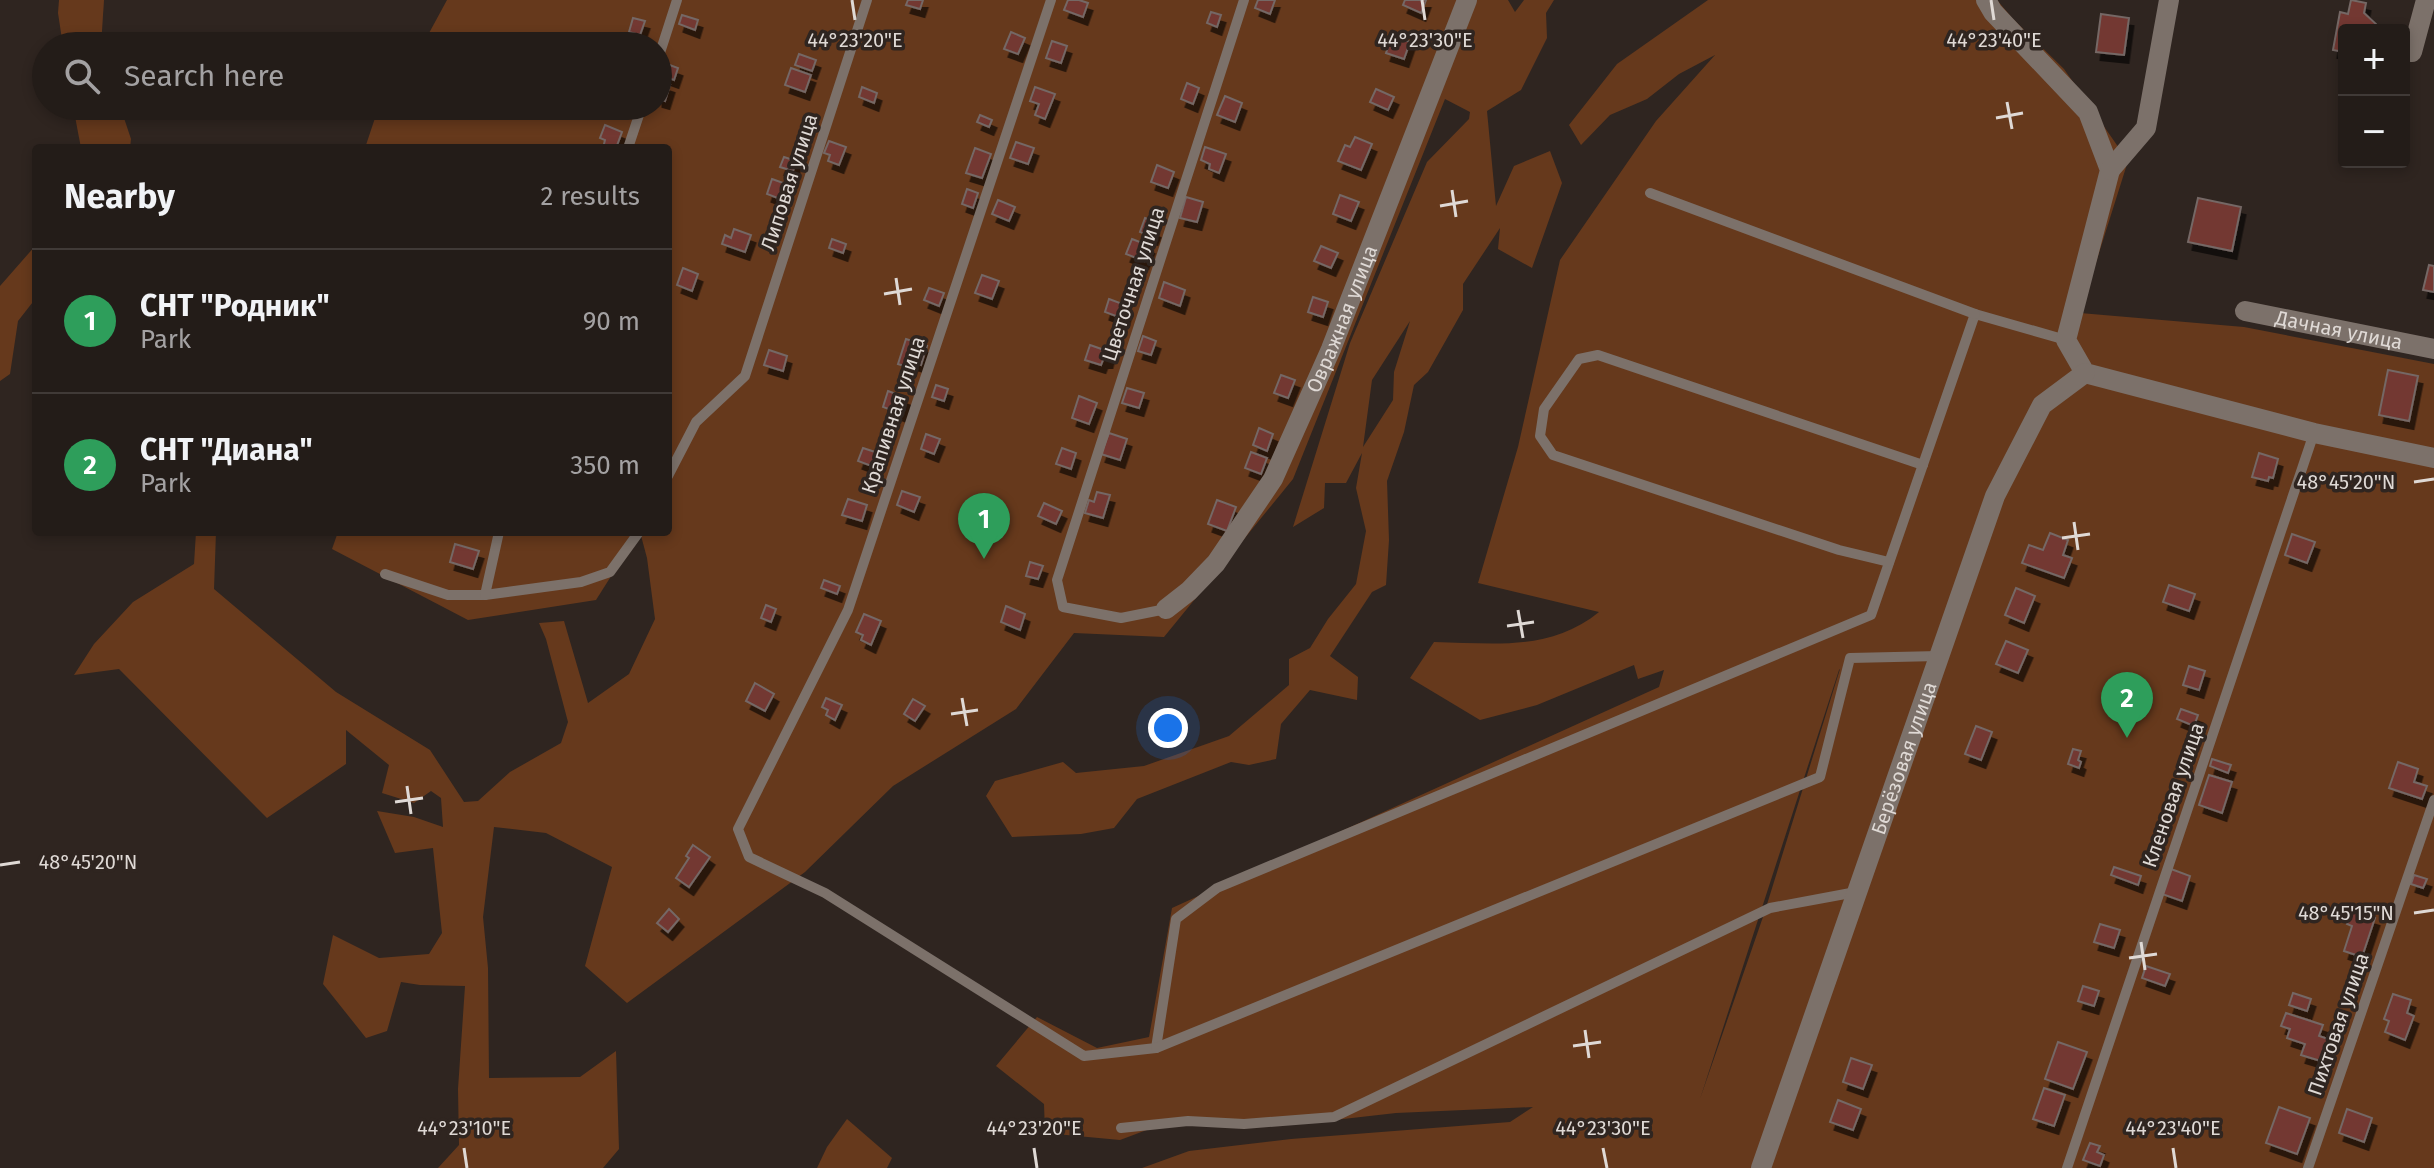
<!DOCTYPE html>
<html lang="en">
<head>
<meta charset="utf-8">
<style>
	:root { --surface:#231c18; --page:#2b2521; --text:#f1f3f6; --muted:#a3a1a2; --line:#403a37; --accent:#bca0f2 }
	body { margin:0; font-family:"Fira Sans",sans-serif; background:var(--page); color:var(--text) }
	.controls { position:absolute; right:24px; top:24px; display:grid; overflow:hidden; border-radius:8px; box-shadow:0 4px 12px #0003 }
	.controls button { width:72px; height:72px; display:grid; place-items:center; padding:0; border:0; border-bottom:2px solid var(--line); background:var(--surface); color:var(--text); font:40px sans-serif }
	.you { position:absolute; left:1168px; top:728px; width:28px; height:28px; margin:-20px; border:6px solid #fff; border-radius:50%; background:#1a73e8; box-shadow:0 0 0 12px #1a73e833 }
	.badge { display:grid; place-items:center; width:52px; height:52px; border-radius:50%; background:var(--accent); color:#fff; font-size:26px; font-weight:700 }
	.pin { position:absolute; translate:-50% -66px; filter:drop-shadow(0 2px 4px #0008) }
	.pin::after { content:''; position:absolute; top:42px; width:28px; height:24px; background:inherit; clip-path:polygon(0 0,100% 0,50% 100%) }
	.list { margin:0; padding:0; list-style:none }
	h2 { display:flex; justify-content:space-between; align-items:center; height:104px; margin:0; padding:0 32px; font-size:34px }
	h2 small { font-size:26px; font-weight:400; color:var(--muted) }
	.list li { display:grid; grid-template-columns:52px 1fr auto; gap:24px; align-items:center; box-sizing:border-box; height:144px; padding:0 32px; border-top:2px solid var(--line) }
	.list b { display:block; font-size:30px; white-space:nowrap }
	.list p { margin:0; font-size:26px; white-space:nowrap; color:var(--muted) }
	.list em { font-size:26px; font-style:normal; color:var(--muted) }
	.icon { flex:none; width:44px; height:44px; fill:none; stroke:currentColor; stroke-width:2; stroke-linecap:round; stroke-linejoin:round }
	.map { position:relative; flex:none; width:2434px; height:1168px; overflow:hidden }
	.search { position:absolute; background:var(--surface); box-shadow:0 4px 12px #0003; left:32px; top:32px; width:640px; height:88px; display:flex; align-items:center; gap:20px; box-sizing:border-box; padding:0 28px; border-radius:44px; color:var(--muted); font-size:30px }
	.panel { position:absolute; background:var(--surface); box-shadow:0 4px 12px #0003; left:32px; top:144px; width:640px; height:392px; border-radius:8px }
	.map>svg:first-child { display:block }
</style>
</head>
<body>
<div class="map">
<svg width="2434" height="1168" viewBox="0 0 2434 1168">
	<defs>
		<filter id="shadow"><feDropShadow dx="4.5" dy="8" stdDeviation="0" flood-color="#0009"/></filter>
	</defs>
	<rect width="100%" height="100%" fill="#2f2520"/>
	<!-- green -->
	<g fill="#66391c" fill-rule="evenodd">
		<polygon points="59,0 104,0 101,46 63,46 58,13"/>
		<path d="M447,0H1508L1515,12L1524,0H1554L1546,13L1547,38L1521,90L1487,111L1496,206L1514,166L1550,151L1562,183L1532,268L1498,249L1500,228L1463,284V310L1428,372L1414,385L1404,432L1387,481L1389,540L1386,585L1372,592L1330,656L1358,677L1357,700L1310,690L1281,724L1276,759L1249,765L1231,762L1137,799L1114,828L1081,834L1012,837L986,796L995,781L1063,762L1076,773L1144,766L1229,736L1289,685V659L1310,648L1328,619L1356,584L1366,531L1356,488L1362,453L1346,483H1325L1324,508L1293,527L1350,343L1427,162L1469,119L1470,112L1445,99L1293,479L1164,637L1074,633L1016,709L893,786L805,872L627,1003L585,966L612,867L546,833L494,827L483,917L488,968L489,1078L580,1077L616,1051L619,1149L603,1168H438L459,1145L458,1089L465,986L420,985L401,982L387,1031L366,1038L323,984L333,935L379,958L429,954L442,933L433,848L395,853L377,811L414,817L443,827L441,798L431,791L414,803L382,793L389,765L346,730V764L267,818L119,669L74,675L94,644L133,602L194,564L196,532H216L214,589L336,692L430,750L464,802L478,801L510,772L561,743L568,722L546,639L539,623L564,621L588,703L629,674L655,619L647,558L640,532H668V148H365L379,106H658V46H422ZM1410,321L1394,372L1393,400L1363,447L1372,380Z"/>
		<path d="M1708,0H1997L2013,19L2064,69L2128,161L2080,313L2244,327L2434,364V1168H1142L1189,1151L1291,1139L1510,1122L1533,1107L1396,1113L1308,1123L1168,1122L1120,1140L1045,1133L1044,1104L996,1066L1037,1017L1097,1048L1149,1037L1172,908L1659,687L1664,670L1638,679L1634,665L1537,705L1480,720L1410,678L1434,642C1493,643 1550,652 1599,612L1478,583L1518,447L1560,260L1656,121L1715,55L1679,74L1647,99L1610,115L1581,145L1569,125L1617,64ZM1840,669L1764,914L1700,1099L1839,670Z"/>
		<polygon points="73,106 120,106 131,139 130,148 81,148"/>
		<polygon points="36,245 36,298 18,321 10,374 0,381 0,286"/>
		<polygon points="338,532 639,532 596,600 468,620 332,549"/>
		<polygon points="847,1119 892,1158 887,1168 817,1168 827,1147"/>
	</g>
	<!-- building -->
	<g fill="#733730" stroke="#746765" stroke-width="2" filter="url(#shadow)">
		<polygon points="908,0 923,0 920,9 906,5"/>
		<polygon points="1068,0 1079,0 1088,3 1083,17 1064,10"/>
		<polygon points="1258,0 1275,0 1270,14 1255,8"/>
		<polygon points="1405,0 1426,0 1421,13 1403,5"/>
		<polygon points="2351,0 2366,3 2364,13 2376,24 2375,30 2344,30 2344,52 2333,50 2340,12 2348,14"/>
		<polygon points="1211,12 1221,15 1217,27 1207,23"/>
		<polygon points="2101,14 2129,18 2124,55 2096,52"/>
		<polygon points="682,15 698,20 695,30 679,24"/>
		<polygon points="633,18 645,21 640,35 629,32"/>
		<polygon points="1011,32 1025,38 1018,54 1004,49"/>
		<polygon points="1392,36 1410,42 1404,59 1386,53"/>
		<polygon points="1052,41 1067,46 1061,63 1046,58"/>
		<polygon points="799,54 816,60 812,71 795,65"/>
		<polygon points="667,64 678,68 674,80 663,76"/>
		<polygon points="791,68 811,75 805,92 785,85"/>
		<polygon points="658,81 670,85 665,101 658,99"/>
		<polygon points="1187,83 1199,88 1193,104 1181,99"/>
		<polygon points="862,87 877,93 874,103 859,97"/>
		<polygon points="1035,87 1055,94 1045,119 1035,115 1039,104 1030,101"/>
		<polygon points="1376,89 1394,97 1388,110 1370,102"/>
		<polygon points="1225,96 1242,103 1235,122 1217,115"/>
		<polygon points="980,115 992,120 989,127 977,122"/>
		<polygon points="605,125 622,132 616,148 603,148 605,140 600,138"/>
		<polygon points="1355,137 1372,144 1361,170 1338,161 1345,145 1350,147"/>
		<polygon points="829,141 846,147 839,165 828,161 830,155 824,153"/>
		<polygon points="1016,142 1034,148 1028,164 1010,158"/>
		<polygon points="1205,147 1226,154 1219,173 1209,169 1210,164 1201,160"/>
		<polygon points="975,148 991,154 982,178 966,173"/>
		<polygon points="784,157 796,161 793,171 780,167"/>
		<polygon points="1157,165 1174,172 1168,188 1151,182"/>
		<polygon points="772,179 789,185 783,200 767,194"/>
		<polygon points="967,189 978,193 973,208 962,204"/>
		<polygon points="1340,195 1359,202 1351,221 1333,214"/>
		<polygon points="1186,197 1203,202 1197,222 1180,218"/>
		<polygon points="2198,198 2241,207 2232,251 2188,242"/>
		<polygon points="998,200 1015,207 1009,221 992,214"/>
		<polygon points="1145,218 1152,221 1150,227 1156,230 1153,237 1140,232"/>
		<polygon points="734,229 751,235 745,252 722,244 725,235 731,238"/>
		<polygon points="832,239 846,244 843,253 829,248"/>
		<polygon points="1132,239 1150,246 1144,261 1126,254"/>
		<polygon points="1321,246 1338,253 1331,268 1314,261"/>
		<polygon points="2429,265 2434,266 2434,292 2423,290"/>
		<polygon points="683,268 698,274 692,291 677,285"/>
		<polygon points="982,275 999,281 992,299 975,293"/>
		<polygon points="1164,282 1185,290 1180,306 1159,298"/>
		<polygon points="929,288 944,293 939,306 924,300"/>
		<polygon points="1313,297 1328,302 1323,317 1308,312"/>
		<polygon points="1109,299 1128,306 1124,319 1105,312"/>
		<polygon points="1143,336 1156,341 1151,355 1138,351"/>
		<polygon points="906,339 927,346 921,365 913,362 911,368 898,364"/>
		<polygon points="1090,345 1110,352 1108,360 1103,360 1101,365 1085,360"/>
		<polygon points="769,350 787,356 783,371 764,365"/>
		<polygon points="2388,370 2418,376 2409,421 2379,415"/>
		<polygon points="1281,375 1295,380 1288,398 1274,393"/>
		<polygon points="936,385 948,389 944,401 932,397"/>
		<polygon points="1127,388 1144,393 1139,408 1122,403"/>
		<polygon points="888,391 907,398 902,414 883,407"/>
		<polygon points="1079,396 1097,403 1089,424 1072,418"/>
		<polygon points="1259,428 1273,434 1267,451 1253,445"/>
		<polygon points="1109,433 1127,439 1120,460 1101,454"/>
		<polygon points="926,434 940,439 934,454 921,449"/>
		<polygon points="863,448 881,454 877,468 858,461"/>
		<polygon points="1062,448 1076,453 1071,469 1056,464"/>
		<polygon points="1251,452 1267,458 1261,474 1245,468"/>
		<polygon points="2259,453 2278,459 2273,478 2269,477 2268,481 2252,477"/>
		<polygon points="902,491 920,497 914,512 897,505"/>
		<polygon points="1097,492 1110,495 1103,518 1085,513 1089,500 1094,502"/>
		<polygon points="848,499 867,505 862,521 842,515"/>
		<polygon points="1217,500 1236,507 1227,531 1208,524"/>
		<polygon points="1044,503 1062,511 1056,524 1038,516"/>
		<polygon points="2050,533 2068,540 2063,555 2072,558 2064,578 2022,563 2029,545 2043,550"/>
		<polygon points="2292,534 2315,542 2307,563 2285,555"/>
		<polygon points="455,544 479,551 473,569 450,562"/>
		<polygon points="1030,562 1043,566 1038,579 1026,576"/>
		<polygon points="824,580 840,586 837,594 821,588"/>
		<polygon points="2169,585 2195,594 2189,611 2163,602"/>
		<polygon points="2016,588 2035,596 2024,623 2005,615"/>
		<polygon points="766,605 776,609 771,622 761,618"/>
		<polygon points="1006,606 1025,614 1020,630 1001,622"/>
		<polygon points="864,614 881,621 871,645 861,640 863,635 856,632"/>
		<polygon points="2006,641 2028,650 2018,673 1996,664"/>
		<polygon points="2189,666 2205,671 2199,690 2183,685"/>
		<polygon points="755,683 774,694 765,711 746,701"/>
		<polygon points="826,698 842,705 835,720 826,715 828,710 822,707"/>
		<polygon points="913,699 925,706 915,721 904,714"/>
		<polygon points="2181,709 2198,715 2194,726 2177,719"/>
		<polygon points="1976,726 1992,732 1981,760 1965,754"/>
		<polygon points="2073,749 2081,751 2078,760 2081,762 2079,768 2068,764"/>
		<polygon points="2212,759 2231,765 2228,773 2210,766"/>
		<polygon points="2398,762 2418,769 2414,782 2427,786 2422,799 2389,788"/>
		<polygon points="2209,775 2232,782 2222,813 2199,805"/>
		<polygon points="693,845 710,857 689,887 676,878 689,858 686,856"/>
		<polygon points="2114,867 2141,876 2138,885 2111,875"/>
		<polygon points="2171,869 2190,876 2182,901 2162,894"/>
		<polygon points="2414,875 2427,879 2423,888 2411,884"/>
		<polygon points="669,909 679,919 668,932 657,923"/>
		<polygon points="2352,911 2375,918 2362,957 2344,951 2352,926 2347,924"/>
		<polygon points="2100,924 2120,930 2114,948 2094,942"/>
		<polygon points="2146,966 2170,974 2165,986 2142,978"/>
		<polygon points="2083,986 2099,991 2094,1006 2078,1001"/>
		<polygon points="2293,993 2311,999 2307,1011 2289,1005"/>
		<polygon points="2393,994 2411,1000 2407,1013 2414,1016 2405,1040 2385,1032 2389,1021 2384,1019"/>
		<polygon points="2286,1013 2323,1025 2319,1036 2331,1040 2324,1062 2301,1055 2305,1044 2287,1038 2290,1029 2281,1026"/>
		<polygon points="2058,1042 2087,1052 2073,1089 2045,1079"/>
		<polygon points="1851,1058 1872,1065 1863,1089 1843,1082"/>
		<polygon points="2044,1088 2065,1095 2054,1126 2033,1119"/>
		<polygon points="1838,1100 1861,1109 1853,1130 1830,1122"/>
		<polygon points="2279,1107 2310,1118 2297,1154 2266,1143"/>
		<polygon points="2347,1109 2372,1118 2364,1142 2339,1133"/>
		<polygon points="2090,1143 2100,1146 2097,1152 2104,1155 2100,1166 2083,1160"/>
	</g>
	<g fill="none" stroke-linecap="round" stroke-linejoin="round">
		<!-- lane -->
		<g stroke="#7c716a" stroke-width="10">
			<polyline points="1051,0 848,610 738,829 749,857 825,893 1084,1056 1156,1048 1176,919 1217,888 1871,615 1975,314 2066,340"/>
			<polyline points="658,59 677,0"/>
			<polyline points="628,148 642,106"/>
			<polyline points="1650,193 1975,314"/>
			<polyline points="668,476 696,422 745,376 867,0"/>
			<polyline points="1889,562 1839,550 1553,455 1540,436 1544,409 1579,359 1598,355 1923,465"/>
			<polyline points="385,574 448,595 485,595 581,582 610,572 639,532"/>
			<polyline points="485,595 499,532"/>
			<polyline points="1166,609 1121,618 1063,607 1057,580 1244,0"/>
			<polyline points="1156,1048 1820,777 1850,658 1939,656"/>
			<polyline points="1121,1128 1188,1121 1244,1124 1334,1117 1770,908 1856,892"/>
			<polyline points="2067,1168 2314,433"/>
			<polyline points="2308,1168 2434,800"/>
		</g>
		<!-- street -->
		<g stroke="#7c716a" stroke-width="20">
			<polyline points="1986,0 1993,12 2088,112 2110,170 2066,340 2085,373 2314,433 2434,458"/>
			<polyline points="2412,52 2426,0"/>
			<polyline points="2110,170 2146,128 2169,0"/>
			<path id="s1" d="M2245,311L2434,349"/>
			<path id="s2" d="M1166,609L1189,591L1216,563L1273,479L1331,349L1467,0"/>
			<path id="s3" d="M1761,1168L1995,496L2042,405L2085,373"/>
		</g>
	</g>
	<!-- ticks -->
	<path fill="none" stroke="#dfd9d5" stroke-width="3" d="M852,0L855,20M1422,0L1425,20M1991,0L1994,20M2007,102L2012,129M1996,118L2023,113M1452,190L1456,217M1440,206L1468,201M896,278L900,305M884,294L912,289M2414,482L2434,479M2074,522L2078,550M2062,538L2090,534M1518,610L1523,638M1507,626L1534,622M962,698L967,726M951,714L978,710M407,786L411,814M395,802L423,798M0,865L20,862M2414,913L2434,910M2141,942L2145,970M2129,958L2157,954M1585,1030L1589,1058M1573,1046L1601,1042M464,1148L467,1168M1034,1148L1037,1168M1603,1148L1607,1168M2173,1148L2176,1168"/>
	<g text-anchor="middle" stroke-width="7" stroke-linejoin="round" paint-order="stroke">
		<!-- street labels -->
		<g font-size="20" fill="#dfd9d5" stroke="#2f2520">
			<text transform="translate(789 182) rotate(-72)" y="7">Липовая улица</text>
			<text transform="translate(1133 284) rotate(-72)" y="7">Цветочная улица</text>
			<text dy="7" stroke="none"><textPath href="#s2" startOffset="344">Овражная улица</textPath></text>
			<text dy="7" stroke="none"><textPath href="#s1" startOffset="96">Дачная улица</textPath></text>
			<text transform="translate(893 415) rotate(-72)" y="7">Крапивная улица</text>
			<text dy="7" stroke="none"><textPath href="#s3" startOffset="434">Берёзовая улица</textPath></text>
			<text transform="translate(2173 795) rotate(-71)" y="7">Кленовая улица</text>
			<text transform="translate(2338 1024) rotate(-71)" y="7">Пихтовая улица</text>
		</g>
	</g>
	<g font-size="20" text-anchor="middle" fill="#dfd9d5" stroke="#2f2520" stroke-width="7" stroke-linejoin="round" paint-order="stroke">
		<text x="855" y="47">44°23'20"E</text>
		<text x="1425" y="47">44°23'30"E</text>
		<text x="1994" y="47">44°23'40"E</text>
		<text x="2346" y="489">48°45'20"N</text>
		<text x="88" y="869">48°45'20"N</text>
		<text x="2346" y="920">48°45'15"N</text>
		<text x="464" y="1135">44°23'10"E</text>
		<text x="1034" y="1135">44°23'20"E</text>
		<text x="1603" y="1135">44°23'30"E</text>
		<text x="2173" y="1135">44°23'40"E</text>
	</g>
</svg>
<div class="controls">
<button>+</button>
<button>−</button>
</div>
<div class="you"></div>
<div class="pin badge" style="left:984px;top:559px;background:#2e9e5b">1</div>
<div class="pin badge" style="left:2127px;top:738px;background:#2e9e5b">2</div>
<div class="search"><svg class="icon" aria-label="search" viewBox="0 0 24 24"><circle cx="10" cy="10" r="6"/><path d="M15 15l6 6"/></svg>Search here</div>
<section class="panel">
<h2>Nearby<small>2 results</small></h2>
<ul class="list">
<li><span class="badge" style="background:#2e9e5b">1</span><div><b>СНТ &quot;Родник&quot;</b><p>Park</p></div><em>90 m</em></li>
<li><span class="badge" style="background:#2e9e5b">2</span><div><b>СНТ &quot;Диана&quot;</b><p>Park</p></div><em>350 m</em></li>
</ul>
</section>
</div>
</body>
</html>
